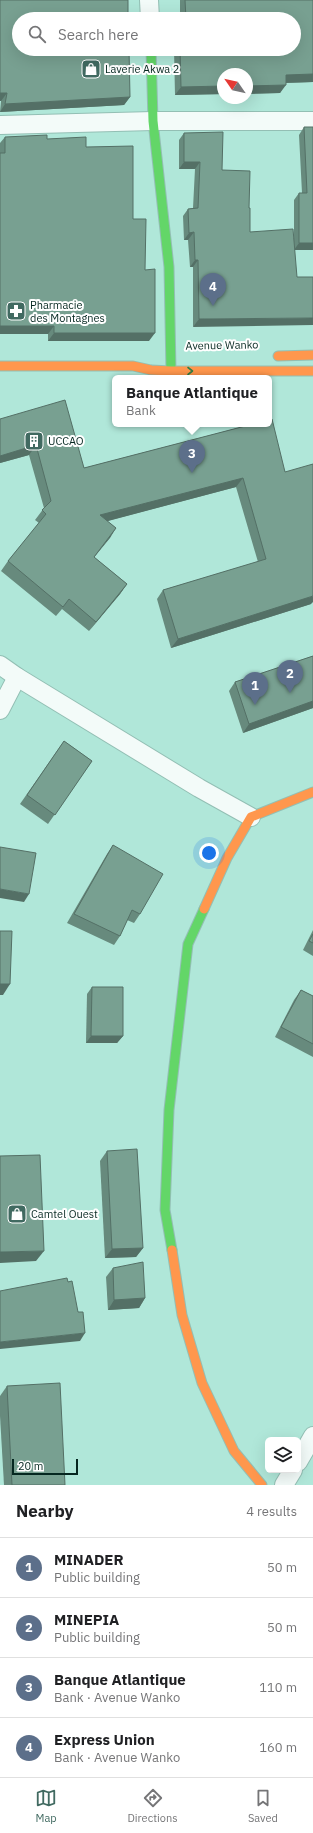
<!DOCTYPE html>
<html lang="en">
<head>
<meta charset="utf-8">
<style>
	:root { --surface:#fff; --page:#f2f2f2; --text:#202124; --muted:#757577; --line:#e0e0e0; --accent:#416a61 }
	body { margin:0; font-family:"IBM Plex Sans",sans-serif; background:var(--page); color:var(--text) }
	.controls { position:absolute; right:12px; bottom:12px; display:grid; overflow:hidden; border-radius:6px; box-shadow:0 4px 16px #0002 }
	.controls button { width:36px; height:36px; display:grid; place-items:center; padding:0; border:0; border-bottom:1px solid var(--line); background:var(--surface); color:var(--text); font:20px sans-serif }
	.compass { position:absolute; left:217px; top:68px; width:36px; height:36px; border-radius:50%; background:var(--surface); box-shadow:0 4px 16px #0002; rotate:304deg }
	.scale { position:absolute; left:12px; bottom:10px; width:66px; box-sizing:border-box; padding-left:4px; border:2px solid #052720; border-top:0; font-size:11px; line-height:14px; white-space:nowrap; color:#052720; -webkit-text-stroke:3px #fff; paint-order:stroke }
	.you { position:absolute; left:209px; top:853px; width:14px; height:14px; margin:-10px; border:3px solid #fff; border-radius:50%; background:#1a73e8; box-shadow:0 0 0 6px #1a73e833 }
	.badge { display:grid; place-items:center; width:26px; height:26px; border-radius:50%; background:var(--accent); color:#fff; font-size:13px; font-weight:700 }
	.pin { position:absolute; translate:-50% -33px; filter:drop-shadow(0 1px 2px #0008) }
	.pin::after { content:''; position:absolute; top:21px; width:14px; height:12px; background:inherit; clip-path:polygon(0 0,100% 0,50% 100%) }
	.popup { position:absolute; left:112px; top:375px; width:160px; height:52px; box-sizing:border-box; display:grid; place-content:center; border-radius:6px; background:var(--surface); filter:drop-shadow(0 1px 3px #0005); font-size:13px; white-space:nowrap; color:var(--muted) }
	.popup b { font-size:15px; color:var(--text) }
	.popup::after { content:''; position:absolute; left:50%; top:100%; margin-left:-8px; border:8px solid transparent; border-top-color:var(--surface) }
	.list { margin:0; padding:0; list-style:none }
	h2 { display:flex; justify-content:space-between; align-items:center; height:52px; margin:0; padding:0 16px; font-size:17px }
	h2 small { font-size:13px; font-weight:400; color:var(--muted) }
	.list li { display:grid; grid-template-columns:26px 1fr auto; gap:12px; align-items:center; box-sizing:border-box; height:60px; padding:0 16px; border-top:1px solid var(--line) }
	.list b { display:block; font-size:15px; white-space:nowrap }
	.list p { margin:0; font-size:13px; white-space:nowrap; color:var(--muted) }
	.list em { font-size:13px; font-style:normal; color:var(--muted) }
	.icon { flex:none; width:22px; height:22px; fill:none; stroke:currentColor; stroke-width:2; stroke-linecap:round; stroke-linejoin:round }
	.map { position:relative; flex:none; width:313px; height:1485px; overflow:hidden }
	.search { position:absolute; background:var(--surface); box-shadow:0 4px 16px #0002; left:12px; right:12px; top:12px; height:44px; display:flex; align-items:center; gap:10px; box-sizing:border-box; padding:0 14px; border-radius:22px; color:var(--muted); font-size:15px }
	.sheet { height:292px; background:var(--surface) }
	nav { display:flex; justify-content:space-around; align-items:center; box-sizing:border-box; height:56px; border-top:1px solid var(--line); background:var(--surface); font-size:11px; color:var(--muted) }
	nav a { display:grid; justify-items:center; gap:2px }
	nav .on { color:var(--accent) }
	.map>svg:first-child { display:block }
</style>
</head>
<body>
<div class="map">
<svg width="313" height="1485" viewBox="0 0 313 1485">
	<rect width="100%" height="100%" fill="#b0e7d9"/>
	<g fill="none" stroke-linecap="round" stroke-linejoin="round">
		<defs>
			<g id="street">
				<polyline points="149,0 150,19"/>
				<polyline points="0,125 153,121 313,121"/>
				<polyline points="0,665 17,677 199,788 251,817"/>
				<polyline points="0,710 17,677"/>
				<polyline points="298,1462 313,1436"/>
				<polyline points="284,1485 293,1470"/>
			</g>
			<g id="fast">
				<polyline points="151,49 153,121 169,267 171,371"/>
				<polyline points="172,1250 165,1210 169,1110 188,944 204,909"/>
			</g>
			<g id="slow">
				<polyline points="278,356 313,355"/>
				<polyline points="0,366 133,366 151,370 171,371 313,371"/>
				<polyline points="204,909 227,858 251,817 313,792"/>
				<polyline points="172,1250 182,1315 202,1383 234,1451 262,1485"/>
			</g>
		</defs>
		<!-- street casing -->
		<use href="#street" stroke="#93bfb4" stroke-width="20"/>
		<!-- fast casing -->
		<use href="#fast" stroke="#93bfb4" stroke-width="11"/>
		<!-- slow casing -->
		<use href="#slow" stroke="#93bfb4" stroke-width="11"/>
		<!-- street -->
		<use href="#street" stroke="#f3fbf9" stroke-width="18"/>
		<!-- fast -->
		<use href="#fast" stroke="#63d668" stroke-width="9"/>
		<!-- slow -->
		<use href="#slow" stroke="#ff974d" stroke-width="9"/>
	</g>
	<!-- wall -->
	<g fill="#678a7d">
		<polygon points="0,0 130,97 124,105 0,112 1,101 0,101"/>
		<polygon points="180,0 313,0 313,82 286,83 280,93 175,95 174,49 294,49 294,19 180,19"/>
		<polygon points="304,127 313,127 313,250 295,250 193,327 193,267 190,267 188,240 184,240 183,216 188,209 193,208 195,169 179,169 179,140 184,133 222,170 249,208 250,232 294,238 294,200 299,193 302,193 299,135"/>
		<polygon points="5,137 47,139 86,147 133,219 145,270 149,341 48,341 48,334 0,334 0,143"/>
		<polygon points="0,419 84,468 253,424 311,604 171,648 157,599 163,590 258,562 236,487 107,521 116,528 94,557 127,584 120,594 89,631 62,609 56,616 1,571 8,561 39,523 35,520 44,508 29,455 0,463"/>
		<polygon points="313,656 313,708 243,733 229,691 235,682"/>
		<polygon points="64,741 92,761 48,824 20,804"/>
		<polygon points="113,845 140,914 134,923 127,920 120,936 114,945 67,923 107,854"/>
		<polygon points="313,930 313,956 303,950"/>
		<polygon points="92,987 123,1036 117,1043 86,1043 87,994"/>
		<polygon points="301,990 313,996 313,1057 275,1037 294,1000"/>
		<polygon points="107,1151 143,1248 136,1257 105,1258 100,1161"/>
		<polygon points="113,1268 145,1298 139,1308 108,1310 106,1277"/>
		<polygon points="7,1386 65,1485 4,1485 0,1416 0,1396"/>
	</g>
	<!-- shaded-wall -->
	<g fill="#547066">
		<polygon points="313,74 313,82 280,83 286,75"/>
		<polygon points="286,85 280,93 247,94 247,86"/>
		<polygon points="223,86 223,94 175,95 181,87"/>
		<polygon points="0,93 7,93 1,101 0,101"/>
		<polygon points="130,97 124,105 0,112 5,104"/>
		<polygon points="184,162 200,162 195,169 179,169"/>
		<polygon points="194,232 188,240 184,240 189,233"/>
		<polygon points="299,243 313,243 313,250 294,250"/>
		<polygon points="195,260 198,260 193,267 190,267"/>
		<polygon points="313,318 313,325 193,327 199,319"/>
		<polygon points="0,326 54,326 48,334 0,334"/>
		<polygon points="54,333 155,333 149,341 48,341"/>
		<polygon points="36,445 29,455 0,463 0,456"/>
		<polygon points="243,478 236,487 93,525 100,515"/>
		<polygon points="116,528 110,538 87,566 94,557"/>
		<polygon points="127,584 120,594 89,631 96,622"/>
		<polygon points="313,596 313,602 311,604 171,648 178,639"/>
		<polygon points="313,701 313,708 243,733 249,724"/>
		<polygon points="0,889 29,894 24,902 0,898"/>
		<polygon points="0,984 10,984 3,995 0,995"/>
		<polygon points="91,1036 123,1036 117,1043 86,1043"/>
		<polygon points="143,1248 136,1257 105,1258 112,1249"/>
		<polygon points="44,1251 36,1261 0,1263 0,1252"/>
		<polygon points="145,1298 139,1308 108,1310 114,1300"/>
		<polygon points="85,1333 80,1341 0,1349 0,1342"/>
	</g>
	<!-- building -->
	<g fill="#78a091" stroke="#547066">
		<polygon points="0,0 128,0 128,19 19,19 19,49 129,49 130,97 5,104 7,93 0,93"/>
		<polygon points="185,0 313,0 313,74 286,75 286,85 247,86 247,74 223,74 223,86 181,87 180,49 294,49 294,19 186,19"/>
		<polygon points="304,127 313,127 313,243 299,243 299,193 307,193"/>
		<polygon points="223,132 222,170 250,171 249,208 250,208 250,232 293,229 297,277 313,277 313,318 199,319 198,260 195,260 194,232 189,233 188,209 198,208 200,162 184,162 184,133"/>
		<polygon points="47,135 47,139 86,137 86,147 133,146 133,219 146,219 145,270 155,269 155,333 54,333 54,326 0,326 0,153 5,153 5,137"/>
		<polygon points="65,400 84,468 253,424 269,424 269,420 272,419 285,472 313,464 313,596 178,639 163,590 266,559 243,478 100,515 116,528 94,557 127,584 96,622 69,599 63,607 8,561 46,514 42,510 51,501 36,445 0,456 0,419"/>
		<polygon points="313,656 313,701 249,724 235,682"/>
		<polygon points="64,741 92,761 55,815 27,795"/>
		<polygon points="113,845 163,874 140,914 132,910 120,936 74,914"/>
		<polygon points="0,847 36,853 29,894 0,889"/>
		<polygon points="0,931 12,931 10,984 0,984"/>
		<polygon points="313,934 313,943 309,941"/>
		<polygon points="92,987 123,987 123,1036 91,1036"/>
		<polygon points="301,990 313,996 313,1044 281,1027"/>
		<polygon points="137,1149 143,1248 112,1249 107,1151"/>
		<polygon points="40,1155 44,1251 0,1252 0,1156"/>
		<polygon points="143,1262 145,1298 114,1300 113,1268"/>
		<polygon points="67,1278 68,1282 72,1281 78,1312 83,1312 85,1333 0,1342 0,1291"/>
		<polygon points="60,1383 65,1485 12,1485 7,1386"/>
	</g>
	<!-- one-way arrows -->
	<defs><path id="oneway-chevron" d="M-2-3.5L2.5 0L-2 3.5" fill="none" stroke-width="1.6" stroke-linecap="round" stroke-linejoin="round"/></defs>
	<use stroke="#347e44" href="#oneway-chevron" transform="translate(190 371)"/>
	<!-- icons -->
	<defs>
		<symbol id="shop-square" viewBox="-11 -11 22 22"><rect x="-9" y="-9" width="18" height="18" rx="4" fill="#416a61" stroke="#fff"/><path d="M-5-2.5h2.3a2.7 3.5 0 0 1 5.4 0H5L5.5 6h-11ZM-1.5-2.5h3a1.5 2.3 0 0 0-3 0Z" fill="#fff"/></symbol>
		<symbol id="pharmacy-square" viewBox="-11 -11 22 22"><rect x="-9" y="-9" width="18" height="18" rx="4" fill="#416a61" stroke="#fff"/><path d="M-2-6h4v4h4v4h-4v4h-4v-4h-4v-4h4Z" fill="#fff"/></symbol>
		<symbol id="building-square" viewBox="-11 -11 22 22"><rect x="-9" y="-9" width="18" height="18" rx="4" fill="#416a61" stroke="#fff"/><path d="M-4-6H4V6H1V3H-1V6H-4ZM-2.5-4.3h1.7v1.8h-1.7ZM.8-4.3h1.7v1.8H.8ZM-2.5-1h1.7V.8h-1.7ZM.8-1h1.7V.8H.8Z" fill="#fff"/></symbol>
	</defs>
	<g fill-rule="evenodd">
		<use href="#shop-square" x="80" y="58" width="22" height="22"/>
		<use href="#pharmacy-square" x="5" y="300" width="22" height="22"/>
		<use href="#building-square" x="23" y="430" width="22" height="22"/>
		<use href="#shop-square" x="6" y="1203" width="22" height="22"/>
	</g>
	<g text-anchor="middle" stroke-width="4" stroke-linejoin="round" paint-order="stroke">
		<!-- poi labels -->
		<g font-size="11" fill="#052720" stroke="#fff" text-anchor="start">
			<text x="105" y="73">Laverie Akwa 2</text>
			<text x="30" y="309">Pharmacie<tspan x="30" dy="13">des Montagnes</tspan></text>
			<text x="48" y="445">UCCAO</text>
			<text x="31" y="1218">Camtel Ouest</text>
		</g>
		<!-- street labels -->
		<g font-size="11" fill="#052720" stroke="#fff">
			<text transform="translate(222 345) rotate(-1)" y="4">Avenue Wanko</text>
		</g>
	</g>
</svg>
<div class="controls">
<button><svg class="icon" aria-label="layers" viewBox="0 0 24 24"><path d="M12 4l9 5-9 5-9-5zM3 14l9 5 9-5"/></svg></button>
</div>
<svg class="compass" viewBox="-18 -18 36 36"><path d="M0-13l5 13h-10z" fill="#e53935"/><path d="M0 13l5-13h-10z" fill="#757577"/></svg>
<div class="scale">20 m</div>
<div class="you"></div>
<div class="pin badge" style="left:255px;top:705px;background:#5c6f8a">1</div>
<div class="pin badge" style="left:290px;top:693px;background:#5c6f8a">2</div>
<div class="pin badge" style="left:192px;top:473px;background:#5c6f8a">3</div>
<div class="popup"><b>Banque Atlantique</b>Bank</div>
<div class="pin badge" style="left:213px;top:306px;background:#5c6f8a">4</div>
<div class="search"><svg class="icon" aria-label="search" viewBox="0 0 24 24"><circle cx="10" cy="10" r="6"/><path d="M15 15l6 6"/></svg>Search here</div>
</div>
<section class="sheet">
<h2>Nearby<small>4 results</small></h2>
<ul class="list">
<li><span class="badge" style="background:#5c6f8a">1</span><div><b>MINADER</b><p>Public building</p></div><em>50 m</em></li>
<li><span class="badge" style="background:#5c6f8a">2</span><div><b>MINEPIA</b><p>Public building</p></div><em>50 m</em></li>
<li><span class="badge" style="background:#5c6f8a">3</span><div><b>Banque Atlantique</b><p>Bank · Avenue Wanko</p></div><em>110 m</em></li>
<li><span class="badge" style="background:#5c6f8a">4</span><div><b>Express Union</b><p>Bank · Avenue Wanko</p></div><em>160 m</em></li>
</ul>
</section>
<nav>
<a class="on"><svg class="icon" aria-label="map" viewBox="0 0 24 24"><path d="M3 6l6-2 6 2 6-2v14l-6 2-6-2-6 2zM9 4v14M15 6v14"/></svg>Map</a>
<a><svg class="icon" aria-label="directions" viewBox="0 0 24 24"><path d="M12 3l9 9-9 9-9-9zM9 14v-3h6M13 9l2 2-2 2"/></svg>Directions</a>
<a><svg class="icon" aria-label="saved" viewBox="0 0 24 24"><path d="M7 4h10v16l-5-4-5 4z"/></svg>Saved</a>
</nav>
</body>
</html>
